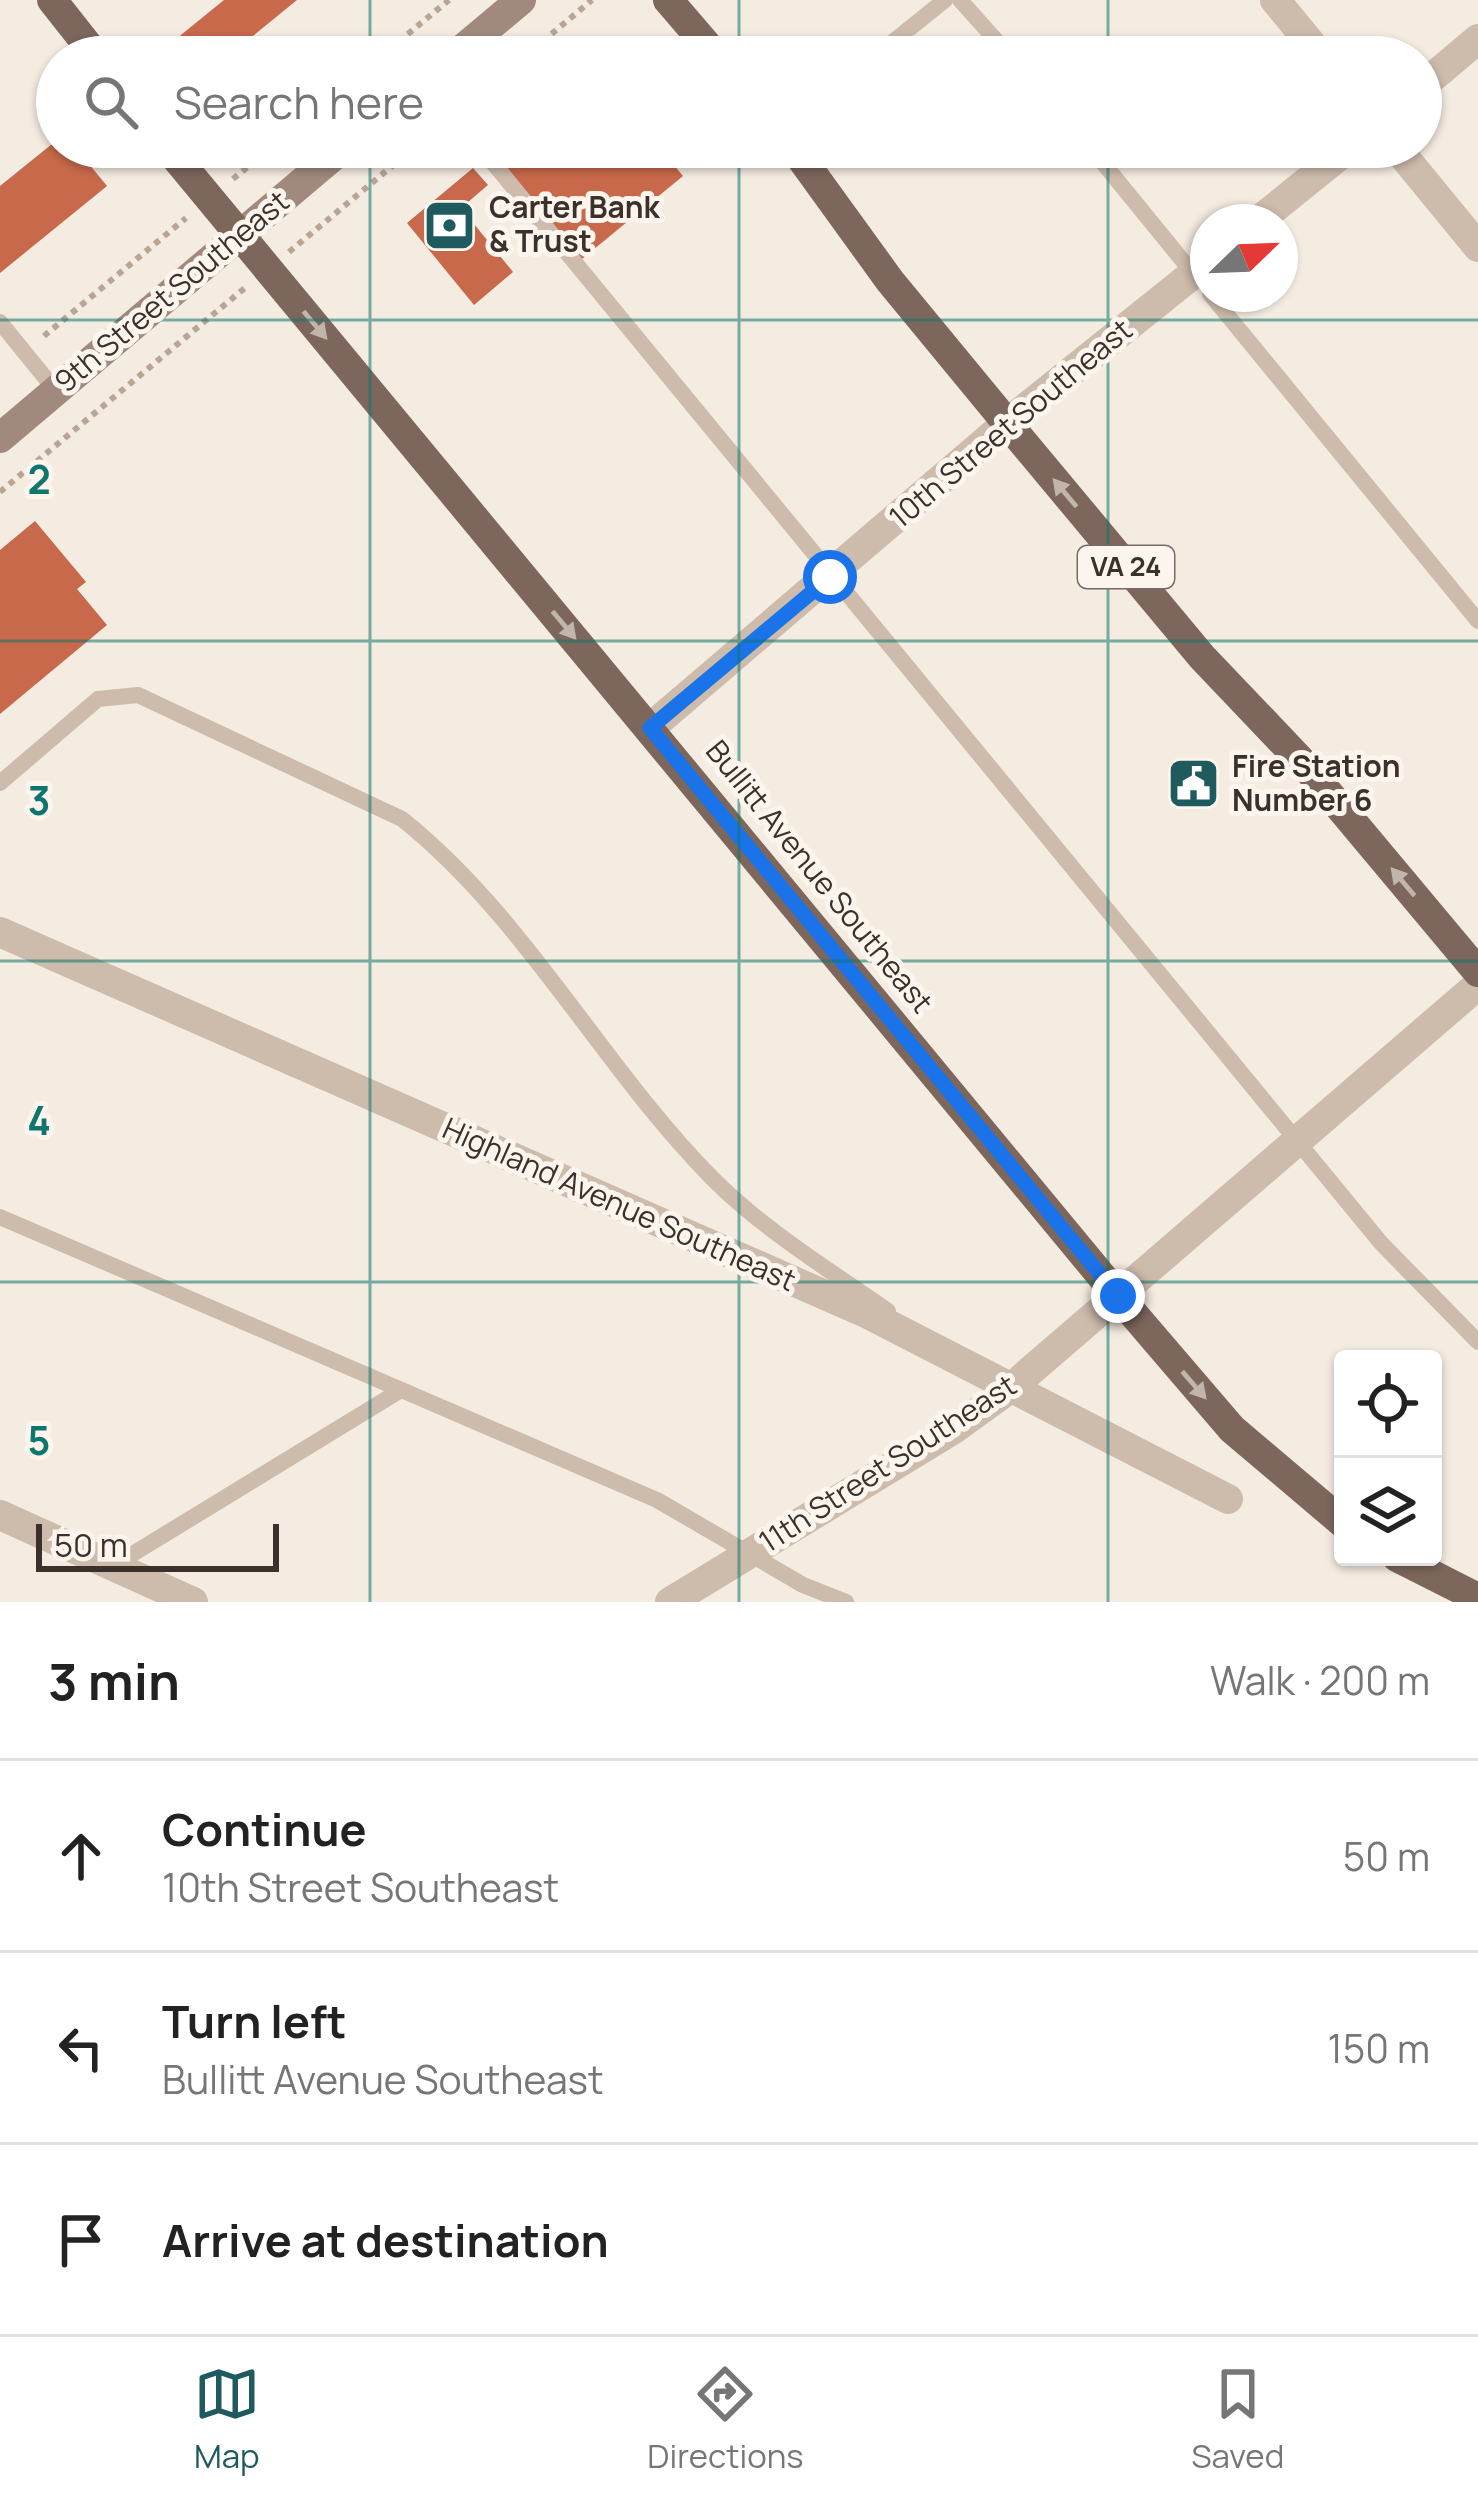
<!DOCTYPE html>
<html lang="en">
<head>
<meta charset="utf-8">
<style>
	:root { --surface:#fff; --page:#f2f2f2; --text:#222; --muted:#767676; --line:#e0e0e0; --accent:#1f5a5e }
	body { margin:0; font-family:Manrope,sans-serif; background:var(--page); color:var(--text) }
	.controls { position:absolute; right:36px; bottom:36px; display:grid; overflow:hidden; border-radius:12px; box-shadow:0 3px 9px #0004 }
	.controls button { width:108px; height:108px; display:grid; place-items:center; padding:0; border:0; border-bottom:3px solid var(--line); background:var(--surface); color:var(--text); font:60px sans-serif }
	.compass { position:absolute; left:1190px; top:204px; width:108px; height:108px; border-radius:50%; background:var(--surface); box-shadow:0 3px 9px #0004; rotate:67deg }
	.scale { position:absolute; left:36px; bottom:30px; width:243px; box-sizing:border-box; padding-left:12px; border:6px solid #3b302b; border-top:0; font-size:33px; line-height:42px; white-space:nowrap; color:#3b302b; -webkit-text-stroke:9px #fbf5ee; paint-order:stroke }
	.stop { position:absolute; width:36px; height:36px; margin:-27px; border:9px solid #1a73e8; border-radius:50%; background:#fff }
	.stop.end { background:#1a73e8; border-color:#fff; box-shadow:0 3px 12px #0008 }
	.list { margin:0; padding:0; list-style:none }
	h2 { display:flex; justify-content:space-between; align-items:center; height:156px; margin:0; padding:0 48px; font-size:51px }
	h2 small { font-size:39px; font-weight:400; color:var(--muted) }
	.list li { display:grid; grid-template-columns:78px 1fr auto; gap:36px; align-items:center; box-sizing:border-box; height:192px; padding:0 48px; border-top:3px solid var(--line) }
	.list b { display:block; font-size:45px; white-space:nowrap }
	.list p { margin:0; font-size:39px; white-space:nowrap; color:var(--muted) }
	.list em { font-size:39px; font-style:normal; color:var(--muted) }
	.icon { flex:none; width:66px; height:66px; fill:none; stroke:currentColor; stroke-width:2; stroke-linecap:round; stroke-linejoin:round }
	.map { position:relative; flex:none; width:1478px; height:1602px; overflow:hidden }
	.search { position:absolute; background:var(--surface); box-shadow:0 3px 9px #0004; left:36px; right:36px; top:36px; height:132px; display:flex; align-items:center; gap:30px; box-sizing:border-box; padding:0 42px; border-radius:66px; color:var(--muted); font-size:45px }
	.sheet { height:732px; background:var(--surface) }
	nav { display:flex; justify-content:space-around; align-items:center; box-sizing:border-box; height:168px; border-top:3px solid var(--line); background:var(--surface); font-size:33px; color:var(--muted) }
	nav a { display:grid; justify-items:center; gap:6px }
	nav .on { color:var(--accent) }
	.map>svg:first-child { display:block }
</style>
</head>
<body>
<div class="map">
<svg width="1478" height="1602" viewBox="0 0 1478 1602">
	<rect width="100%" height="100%" fill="#f4ebe1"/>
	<!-- building -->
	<g fill="#c8694b">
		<polygon points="224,0 297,0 227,57 190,57 176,39"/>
		<polygon points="57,140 57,147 75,147 107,186 0,273 0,186"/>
		<polygon points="531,147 659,147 683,176 582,259 506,167"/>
		<polygon points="473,168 488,185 461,208 513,272 474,305 407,223"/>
		<polygon points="35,521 86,582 77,589 107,625 0,714 0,550"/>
	</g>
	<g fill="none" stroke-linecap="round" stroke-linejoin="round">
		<!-- path -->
		<g stroke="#b9a596" stroke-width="6" stroke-dasharray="6 6" stroke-linecap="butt">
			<polyline points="380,57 449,0"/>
			<polyline points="524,57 592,0"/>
			<polyline points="233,179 272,147"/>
			<polyline points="289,252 415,147"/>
			<polyline points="44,336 186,218"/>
			<polyline points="0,492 246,287"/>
		</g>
		<!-- lane -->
		<g stroke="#cdbbac" stroke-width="16">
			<polyline points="960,0 1011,57"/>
			<polyline points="874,57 945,0"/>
			<polyline points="480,147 1381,1243 1478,1342"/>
			<polyline points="1090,147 1196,277"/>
			<polyline points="1210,294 1478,621"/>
			<polyline points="0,322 56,391"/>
			<path d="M0,783L98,699L138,695L402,819C526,918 602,1067 713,1179C764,1230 828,1269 888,1311"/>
			<polyline points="0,1217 657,1500 803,1585 846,1602"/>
			<polyline points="113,1566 401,1390"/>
		</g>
		<!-- street -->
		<g stroke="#cdbbac" stroke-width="30">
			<polyline points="1275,0 1322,57"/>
			<polyline points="1421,87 1478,39"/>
			<polyline points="1396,147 1478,247"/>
			<polyline points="1257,222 1350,147"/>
			<polyline points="650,728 1007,423 1208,262"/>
			<polyline points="0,932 866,1313 1228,1499"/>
			<polyline points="0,1515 193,1602"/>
			<polyline points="670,1602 954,1429 1013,1386 1478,985"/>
		</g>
		<!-- secondary -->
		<g stroke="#a18a7d" stroke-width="30">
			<polyline points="453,57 521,0"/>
			<polyline points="0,438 344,147"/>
		</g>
		<!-- primary -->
		<g stroke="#7d675c" stroke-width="30">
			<polyline points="52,0 97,57"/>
			<polyline points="668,0 717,57"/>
			<polyline points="167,147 1118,1296 1232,1429 1343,1523"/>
			<polyline points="793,147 890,281 1007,423 1202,657 1303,763 1478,972"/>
			<polyline points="1397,1557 1478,1598"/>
		</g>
	</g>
	<!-- one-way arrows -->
	<defs><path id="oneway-solid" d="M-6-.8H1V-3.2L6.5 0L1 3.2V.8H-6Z" transform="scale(3)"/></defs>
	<g fill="#c2b5ac">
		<use href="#oneway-solid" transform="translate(315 325) rotate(50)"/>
		<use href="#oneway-solid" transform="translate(1065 493) rotate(-130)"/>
		<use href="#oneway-solid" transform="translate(564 625) rotate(50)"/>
		<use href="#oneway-solid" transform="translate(1403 882) rotate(-130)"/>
		<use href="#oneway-solid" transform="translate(1194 1385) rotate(49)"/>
	</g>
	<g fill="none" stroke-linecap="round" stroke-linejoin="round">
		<!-- route -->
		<polyline stroke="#1a73e8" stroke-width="15" points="830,577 650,728 1118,1296"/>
	</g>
	<!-- grid -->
	<path fill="none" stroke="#0f766e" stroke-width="3" stroke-opacity="0.55" d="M370,0V57M739,0V57M1108,0V57M370,147V1602M739,147V1602M1108,147V1602M0,320H1478M0,641H1478M0,961H1478M0,1282H1478"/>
	<!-- icons -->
	<defs>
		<symbol id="bank-square" viewBox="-11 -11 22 22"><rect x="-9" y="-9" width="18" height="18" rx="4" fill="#1f5a5e" stroke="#fbf5ee"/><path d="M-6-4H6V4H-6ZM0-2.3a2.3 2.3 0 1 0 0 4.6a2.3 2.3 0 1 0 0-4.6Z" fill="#fff"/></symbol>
		<symbol id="civic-square" viewBox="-11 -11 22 22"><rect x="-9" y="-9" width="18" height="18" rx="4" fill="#1f5a5e" stroke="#fbf5ee"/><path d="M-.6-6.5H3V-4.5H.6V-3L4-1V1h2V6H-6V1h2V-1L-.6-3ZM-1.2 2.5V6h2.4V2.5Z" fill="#fff"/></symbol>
	</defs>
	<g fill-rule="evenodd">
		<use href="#bank-square" x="420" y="196" width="59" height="59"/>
		<use href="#civic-square" x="1164" y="754" width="59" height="59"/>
	</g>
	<g text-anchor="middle" stroke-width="10" stroke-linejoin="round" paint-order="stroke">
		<!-- shield labels -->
		<rect fill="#fbf5ee" stroke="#756b66" stroke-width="3" x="1078" y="546" width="96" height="42" rx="9"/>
		<g font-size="27" font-weight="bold" fill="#3b302b">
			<text x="1126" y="576">VA 24</text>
		</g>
		<!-- poi labels -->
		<g font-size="30" font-weight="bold" fill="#3b302b" stroke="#fbf5ee" text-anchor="start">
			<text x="489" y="218">Carter Bank<tspan x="489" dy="34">&amp; Trust</tspan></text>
			<text x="1232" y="777">Fire Station<tspan x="1232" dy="34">Number 6</tspan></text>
		</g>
		<!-- street labels -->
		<g font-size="30" fill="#3b302b" stroke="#fbf5ee">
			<text transform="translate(172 292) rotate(-40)" y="10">9th Street Southeast</text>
			<text transform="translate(1011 424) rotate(-40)" y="10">10th Street Southeast</text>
			<text transform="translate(819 877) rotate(51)" y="10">Bullitt Avenue Southeast</text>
			<text transform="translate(619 1205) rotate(24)" y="10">Highland Avenue Southeast</text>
			<text transform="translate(888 1464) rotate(-33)" y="10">11th Street Southeast</text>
		</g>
	</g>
	<g font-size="39" text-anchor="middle" font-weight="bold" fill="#0f766e" stroke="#fbf5ee" stroke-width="10" stroke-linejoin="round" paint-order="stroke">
		<text x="39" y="494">2</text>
		<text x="39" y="815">3</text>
		<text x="39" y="1135">4</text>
		<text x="39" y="1455">5</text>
	</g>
</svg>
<div class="controls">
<button><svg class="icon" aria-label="locate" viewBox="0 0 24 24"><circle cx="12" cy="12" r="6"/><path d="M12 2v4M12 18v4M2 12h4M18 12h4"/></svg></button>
<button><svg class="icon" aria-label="layers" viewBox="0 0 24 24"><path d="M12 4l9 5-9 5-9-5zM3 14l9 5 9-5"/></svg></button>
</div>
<svg class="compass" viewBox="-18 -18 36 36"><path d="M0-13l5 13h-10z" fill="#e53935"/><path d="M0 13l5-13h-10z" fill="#767676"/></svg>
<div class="scale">50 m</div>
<div class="stop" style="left:830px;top:577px"></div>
<div class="stop end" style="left:1118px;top:1296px"></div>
<div class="search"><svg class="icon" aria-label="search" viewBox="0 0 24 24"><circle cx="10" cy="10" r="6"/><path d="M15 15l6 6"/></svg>Search here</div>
</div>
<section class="sheet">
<h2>3 min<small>Walk · 200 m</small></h2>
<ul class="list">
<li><svg class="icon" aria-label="ahead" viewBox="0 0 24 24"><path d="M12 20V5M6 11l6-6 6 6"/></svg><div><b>Continue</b><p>10th Street Southeast</p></div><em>50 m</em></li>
<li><svg class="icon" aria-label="left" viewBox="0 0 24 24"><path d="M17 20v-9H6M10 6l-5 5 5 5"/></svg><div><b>Turn left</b><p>Bullitt Avenue Southeast</p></div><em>150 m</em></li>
<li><svg class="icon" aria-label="arrive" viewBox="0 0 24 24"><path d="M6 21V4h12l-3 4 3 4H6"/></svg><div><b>Arrive at destination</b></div></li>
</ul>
</section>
<nav>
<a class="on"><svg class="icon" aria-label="map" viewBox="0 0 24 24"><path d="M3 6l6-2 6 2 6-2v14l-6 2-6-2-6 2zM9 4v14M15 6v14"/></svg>Map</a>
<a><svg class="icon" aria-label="directions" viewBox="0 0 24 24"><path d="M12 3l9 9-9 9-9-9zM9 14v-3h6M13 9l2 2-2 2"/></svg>Directions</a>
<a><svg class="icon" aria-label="saved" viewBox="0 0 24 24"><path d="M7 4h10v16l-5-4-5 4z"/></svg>Saved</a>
</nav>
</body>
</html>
